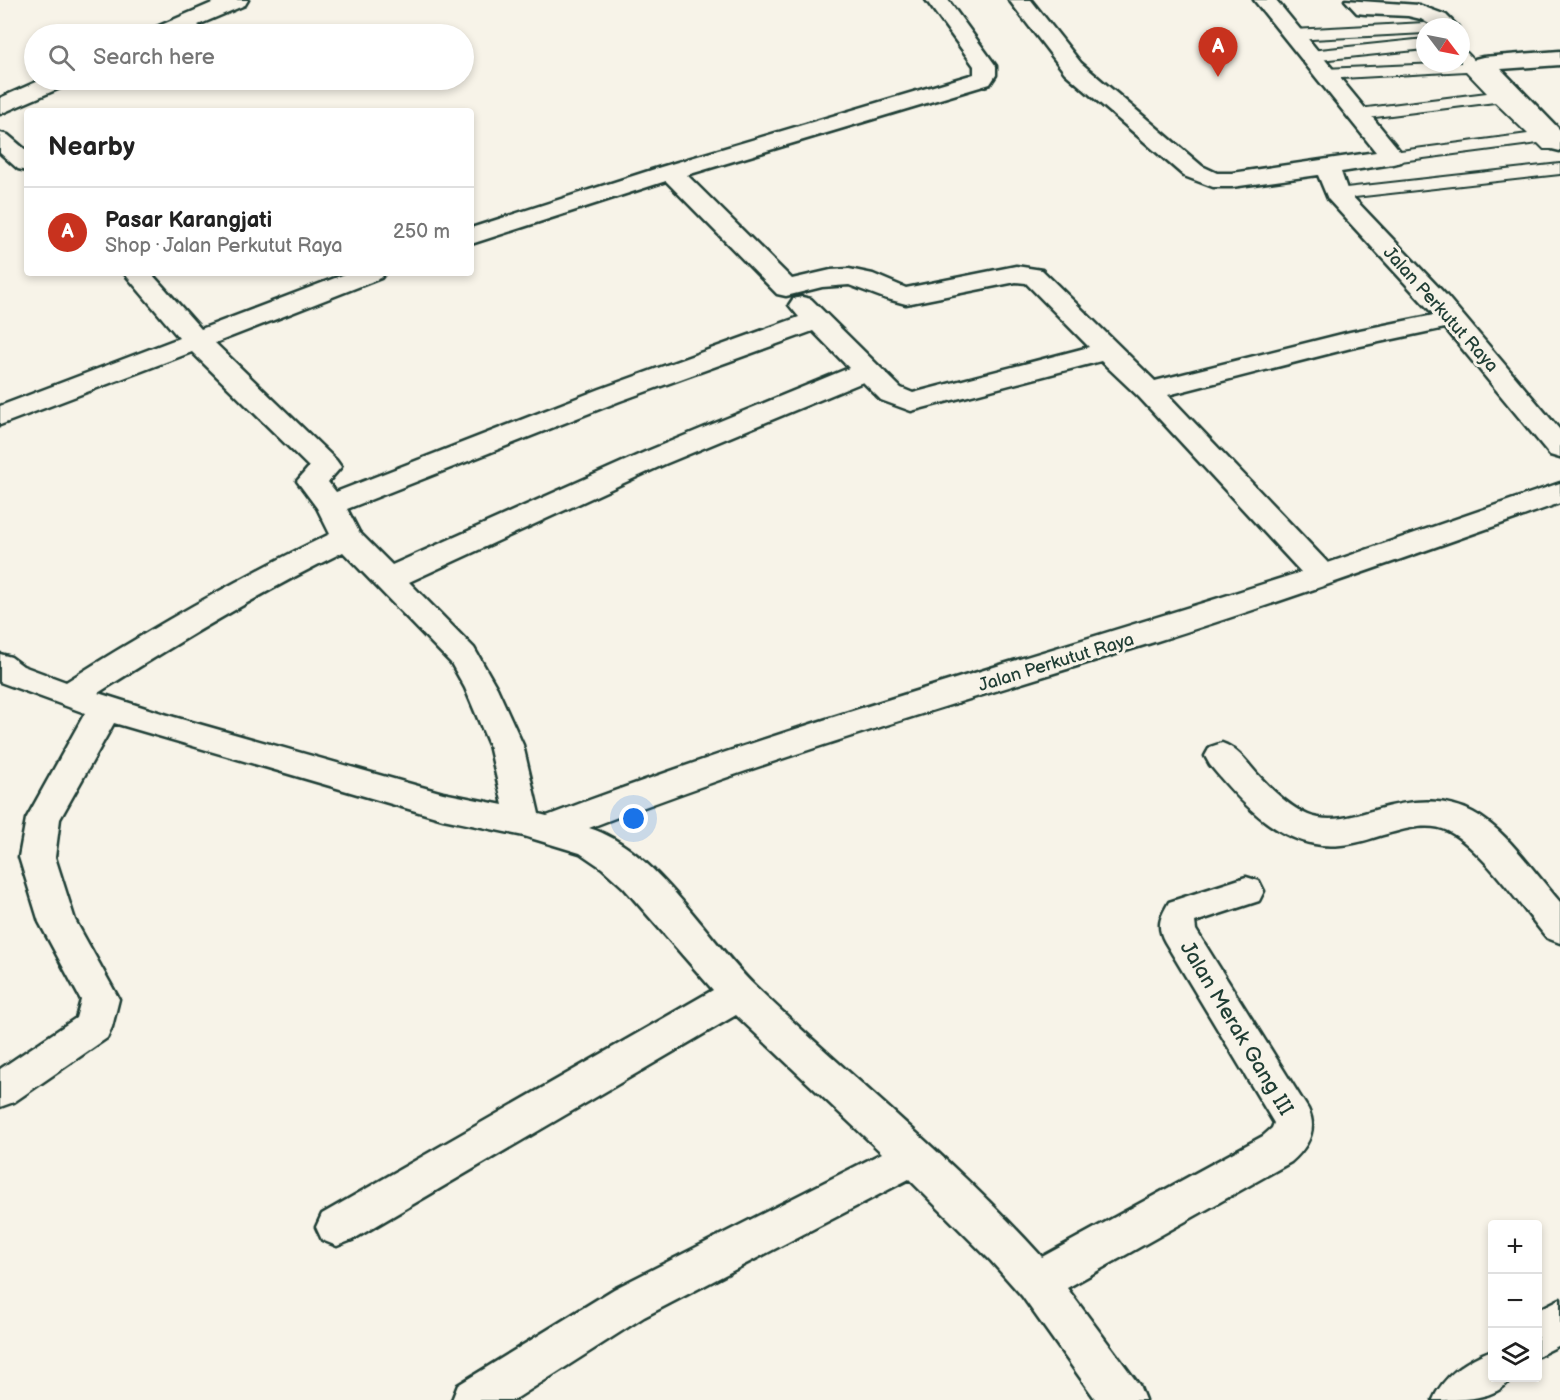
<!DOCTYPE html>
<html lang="en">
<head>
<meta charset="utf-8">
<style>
	:root { --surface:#fff; --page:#f6f6f6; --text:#222; --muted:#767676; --line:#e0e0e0; --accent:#c8321e }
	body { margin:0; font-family:"Balsamiq Sans",sans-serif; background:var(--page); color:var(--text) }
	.controls { position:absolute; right:18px; bottom:18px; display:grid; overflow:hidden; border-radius:6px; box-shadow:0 3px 9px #0003 }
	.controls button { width:54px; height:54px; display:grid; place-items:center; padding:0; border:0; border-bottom:2px solid var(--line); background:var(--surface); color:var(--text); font:30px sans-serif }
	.compass { position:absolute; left:1416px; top:18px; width:54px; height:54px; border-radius:50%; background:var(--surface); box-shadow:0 3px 9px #0003; rotate:122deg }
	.you { position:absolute; left:634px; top:819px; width:21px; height:21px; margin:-15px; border:4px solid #fff; border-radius:50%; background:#1a73e8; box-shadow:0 0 0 9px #1a73e833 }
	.badge { display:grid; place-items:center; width:39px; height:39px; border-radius:50%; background:var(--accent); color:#fff; font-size:20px; font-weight:700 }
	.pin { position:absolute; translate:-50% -50px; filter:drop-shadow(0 2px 3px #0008) }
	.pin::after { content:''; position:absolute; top:32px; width:21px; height:18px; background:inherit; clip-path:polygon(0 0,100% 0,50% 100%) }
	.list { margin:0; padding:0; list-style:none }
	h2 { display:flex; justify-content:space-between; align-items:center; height:78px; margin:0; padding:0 24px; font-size:26px }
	h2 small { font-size:20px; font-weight:400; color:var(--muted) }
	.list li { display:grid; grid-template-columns:39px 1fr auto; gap:18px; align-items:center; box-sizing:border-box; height:90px; padding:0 24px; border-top:2px solid var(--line) }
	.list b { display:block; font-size:22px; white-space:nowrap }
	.list p { margin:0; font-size:20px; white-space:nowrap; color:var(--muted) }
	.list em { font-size:20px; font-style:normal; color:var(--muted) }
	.icon { flex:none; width:33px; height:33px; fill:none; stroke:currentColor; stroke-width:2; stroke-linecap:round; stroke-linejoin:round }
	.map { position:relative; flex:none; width:1560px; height:1400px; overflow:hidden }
	.search { position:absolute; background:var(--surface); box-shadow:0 3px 9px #0003; left:24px; top:24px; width:450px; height:66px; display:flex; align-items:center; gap:15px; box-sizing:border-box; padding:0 21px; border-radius:33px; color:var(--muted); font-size:22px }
	.panel { position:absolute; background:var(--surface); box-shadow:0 3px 9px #0003; left:24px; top:108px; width:450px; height:168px; border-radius:6px }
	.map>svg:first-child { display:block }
</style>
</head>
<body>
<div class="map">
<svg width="1560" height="1400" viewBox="0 0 1560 1400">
	<rect width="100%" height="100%" fill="#f7f3e8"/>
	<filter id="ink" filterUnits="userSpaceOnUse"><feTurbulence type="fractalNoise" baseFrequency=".0167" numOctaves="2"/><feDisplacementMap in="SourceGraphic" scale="12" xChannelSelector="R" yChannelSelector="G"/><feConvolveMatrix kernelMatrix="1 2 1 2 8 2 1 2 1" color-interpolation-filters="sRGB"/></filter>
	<g filter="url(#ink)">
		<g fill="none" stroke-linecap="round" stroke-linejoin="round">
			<defs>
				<g id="lane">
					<polygon points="185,18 191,20 210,34 192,34 177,23"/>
					<polygon points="1425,23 1432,27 1425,27 1425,33 1293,40 1285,35 1293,30"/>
					<polygon points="1425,39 1425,49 1310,61 1302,56 1310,51"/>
					<polygon points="1461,51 1467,53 1505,93 1546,132 1559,132 1560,138 1555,141 1559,145 1556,149 1544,149 1538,143 1393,162 1387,161 1384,157 1387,153 1393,152 1528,134 1495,102 1359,119 1353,118 1351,114 1353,110 1359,109 1487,93 1466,71 1324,79 1316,74 1324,69 1461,63"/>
					<polygon points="1560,164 1560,174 1337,199 1331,198 1328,194 1331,190 1337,189"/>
				</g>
				<g id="street">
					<path d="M926,0H948L996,66V75L990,84L687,175L792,279L831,270L849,269L873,274L906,288L1016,266L1042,270L1155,381L1350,332L1434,315L1328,199L1318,175L1232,187H1213L1184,176L1065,73L1009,0H1031L1081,63L1202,166L1217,173H1232L1376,152L1254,0H1276L1405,157L1401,162L1393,164L1341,172L1348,192L1445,294L1560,430V458L1550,455L1445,328L1351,348L1168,395L1328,563L1560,483V503C1424,551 1288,600 1151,643C963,702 773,756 589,828C655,848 707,939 755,986C850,1077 954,1159 1042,1257L1263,1136L1272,1128L1274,1123L1165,942C1156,926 1160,918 1169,902L1246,877L1259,881L1264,891L1259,901L1195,922L1196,930L1308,1109C1318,1130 1308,1147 1291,1162L1067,1288L1139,1385L1145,1400H1096L1022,1296L991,1261L909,1179L644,1317L514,1400H452L458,1385L614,1289L882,1153L736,1015L352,1240L337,1246L322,1240L316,1227L322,1214L713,990L624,888L602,868L580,853L524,836L443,819L114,723L60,819L55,857L75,920L119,999L112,1027L107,1038L14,1102L0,1107V1069L76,1018L81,1000L39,922L19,857L26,819L85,713L0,682V654L11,657L23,666L66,682C152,628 238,578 330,534L317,508L297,481L309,467L192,352L0,425V406L179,338L124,273H151L201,329L348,273H385L381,278L215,343L336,460L341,467L328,482L336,492L600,389L799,317L789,305L793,299L802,297L811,299L901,388L913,393L1089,347L1026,283L1016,282L906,304L884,298L849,285L822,287L786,296L777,294L666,181L471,244V228L661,167L974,74V66ZM813,331L849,368L645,452L392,565L359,532L347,509L620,401ZM1101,361L1139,397L1301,572C1049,653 793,722 547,816L539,814L523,745L497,688L474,648L409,582L665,464L863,382L881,400L911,411ZM343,552L451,663L465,688L489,745L503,805L443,793L174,717L98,693C178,642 258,594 343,552Z"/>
					<polygon points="1345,0 1419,5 1446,15 1458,27 1434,27 1421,19 1408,16 1365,14 1357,13"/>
					<polygon points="1560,51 1560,65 1501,69 1560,130 1560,151 1552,149 1472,64 1475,59 1483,57"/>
					<polygon points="0,133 8,135 27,151 27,171 18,169 0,153"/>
					<path d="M1222,743C1239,749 1247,763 1259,776C1272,790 1289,807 1308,815C1329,824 1354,816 1375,810C1477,780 1501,833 1560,902V943L1547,938C1522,908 1481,848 1448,831C1432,823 1411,827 1394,832C1377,836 1359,844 1341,845C1284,851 1243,805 1210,765L1205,756L1210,747Z"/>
					<polygon points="1560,1299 1560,1345 1538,1356 1538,1310"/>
					<path d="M1492,1350V1378H1511C1498,1400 1461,1400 1433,1400C1443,1376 1468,1359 1492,1350Z"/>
				</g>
				<g id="secondary">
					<polygon points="219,0 248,0 245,5 177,34 149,34 152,29"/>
					<polygon points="41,80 70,80 67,85 0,114 0,98"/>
				</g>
			</defs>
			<!-- lane casing -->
			<use href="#lane" stroke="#1f3d34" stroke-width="4"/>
			<!-- street casing -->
			<use href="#street" stroke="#1f3d34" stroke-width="5"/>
			<!-- secondary casing -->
			<use href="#secondary" stroke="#1f3d34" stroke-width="5"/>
			<!-- lane -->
			<use href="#lane" fill="#f7f3e8" fill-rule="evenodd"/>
			<!-- street -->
			<use href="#street" fill="#f7f3e8" fill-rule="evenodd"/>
			<!-- secondary -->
			<use href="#secondary" fill="#f7f3e8" fill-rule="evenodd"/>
		</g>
	</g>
	<g text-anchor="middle" stroke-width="6" stroke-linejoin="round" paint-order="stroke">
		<!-- street labels -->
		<g font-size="18" fill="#1f3d34" stroke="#f7f3e8">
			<text transform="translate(1441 309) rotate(48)" y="6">Jalan Perkutut Raya</text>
			<text transform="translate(1056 662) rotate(-17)" y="6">Jalan Perkutut Raya</text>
		</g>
		<!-- near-street labels -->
		<g font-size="21" fill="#1f3d34" stroke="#f7f3e8">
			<text transform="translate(1237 1028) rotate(59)" y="7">Jalan Merak Gang III</text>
		</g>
	</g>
</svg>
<div class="controls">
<button>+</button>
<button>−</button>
<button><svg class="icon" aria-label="layers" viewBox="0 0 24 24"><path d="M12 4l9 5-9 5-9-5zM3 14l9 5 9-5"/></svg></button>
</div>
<svg class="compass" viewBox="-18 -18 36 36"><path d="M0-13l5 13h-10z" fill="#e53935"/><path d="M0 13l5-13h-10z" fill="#767676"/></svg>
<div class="you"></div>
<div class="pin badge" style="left:1218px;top:77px">A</div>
<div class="search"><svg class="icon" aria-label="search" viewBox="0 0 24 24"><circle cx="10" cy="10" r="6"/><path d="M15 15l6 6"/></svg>Search here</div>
<section class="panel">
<h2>Nearby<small></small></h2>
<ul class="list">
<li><span class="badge">A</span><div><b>Pasar Karangjati</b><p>Shop · Jalan Perkutut Raya</p></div><em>250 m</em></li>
</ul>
</section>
</div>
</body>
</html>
